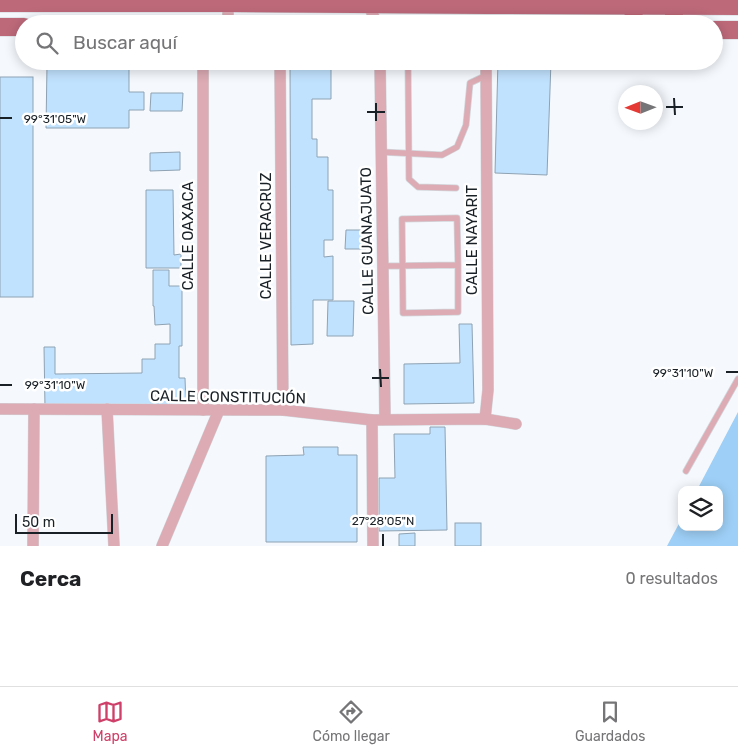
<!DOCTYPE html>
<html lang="es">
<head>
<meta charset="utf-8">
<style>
	:root { --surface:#fff; --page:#f2f2f2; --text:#202124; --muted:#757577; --line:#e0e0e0; --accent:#ce4069 }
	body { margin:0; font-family:Rubik,sans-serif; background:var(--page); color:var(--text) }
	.controls { position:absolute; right:15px; bottom:15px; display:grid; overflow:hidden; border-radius:10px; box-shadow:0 2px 12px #0003 }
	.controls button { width:45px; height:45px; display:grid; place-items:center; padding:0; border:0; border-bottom:1px solid var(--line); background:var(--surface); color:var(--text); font:25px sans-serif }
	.compass { position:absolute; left:618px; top:85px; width:45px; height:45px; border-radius:50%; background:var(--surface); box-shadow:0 2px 12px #0003; rotate:269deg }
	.scale { position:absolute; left:15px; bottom:12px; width:98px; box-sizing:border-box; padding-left:5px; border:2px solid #192127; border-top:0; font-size:14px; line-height:18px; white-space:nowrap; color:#192127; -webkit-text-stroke:4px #fff; paint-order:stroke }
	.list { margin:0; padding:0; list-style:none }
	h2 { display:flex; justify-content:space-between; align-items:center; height:65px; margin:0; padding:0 20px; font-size:21px }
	h2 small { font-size:16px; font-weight:400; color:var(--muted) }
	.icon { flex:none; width:28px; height:28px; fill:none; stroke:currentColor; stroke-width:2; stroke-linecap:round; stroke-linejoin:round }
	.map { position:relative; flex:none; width:738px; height:546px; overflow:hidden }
	.search { position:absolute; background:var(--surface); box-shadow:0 2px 12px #0003; left:15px; right:15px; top:15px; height:55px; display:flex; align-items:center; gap:12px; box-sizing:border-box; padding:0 18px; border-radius:28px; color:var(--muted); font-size:19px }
	.sheet { height:140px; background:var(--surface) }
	nav { display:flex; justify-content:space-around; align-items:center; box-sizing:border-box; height:70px; border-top:1px solid var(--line); background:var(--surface); font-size:14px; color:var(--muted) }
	nav a { display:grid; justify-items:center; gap:2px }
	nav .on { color:var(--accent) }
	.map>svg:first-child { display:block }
</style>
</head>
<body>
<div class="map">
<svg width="738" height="546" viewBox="0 0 738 546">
	<rect width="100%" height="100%" fill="#f5f9fd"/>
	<!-- green -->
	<polygon fill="#9ecff6" points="738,412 738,546 667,546 682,518 682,527 719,527 719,490 697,490"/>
	<!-- building -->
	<g fill="#c1e2fe" stroke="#8ea2b3">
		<rect x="144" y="61" width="39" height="7"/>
		<polygon points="290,61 331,61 331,99 312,99 312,139 317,139 317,157 328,157 328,190 333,190 333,240 324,240 324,257 333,256 333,300 313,300 313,344 291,345"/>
		<polygon points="498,61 551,61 547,175 495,173"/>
		<polygon points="47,65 129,65 129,92 144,92 144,110 129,110 129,128 46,128"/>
		<rect x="0" y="77" width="33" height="220"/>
		<polygon points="151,93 183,93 182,111 150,111"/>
		<polygon points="180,152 180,170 150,171 150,153"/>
		<polygon points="146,190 173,190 174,255 181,254 181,268 146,268"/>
		<polygon points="346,230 366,230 366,249 345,249"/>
		<polygon points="153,270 169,270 169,286 182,286 182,346 179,346 179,378 185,378 186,406 45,408 44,347 55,347 55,374 142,373 142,359 155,359 155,344 170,344 170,324 155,325 154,306 153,306"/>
		<polygon points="328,301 354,301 353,336 327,336"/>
		<polygon points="459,324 472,324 474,403 404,404 404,364 460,363"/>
		<polygon points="430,427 445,427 447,530 379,531 379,478 395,478 394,434 430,434"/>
		<polygon points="303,447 338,447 338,455 357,455 357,542 266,542 266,456 304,455"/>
		<rect x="455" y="523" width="26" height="23"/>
		<polygon points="415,533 415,546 399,546 399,534"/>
	</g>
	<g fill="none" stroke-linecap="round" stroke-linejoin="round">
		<defs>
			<g id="lane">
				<polyline points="408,61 409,179 418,187 456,188"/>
				<polyline points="381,152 442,155 457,147 466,125 470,83 487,75"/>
				<polyline points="382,266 458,265 457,218 402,219 403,313 458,312 458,265"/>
				<polyline points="686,471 738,379"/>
			</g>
			<g id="street">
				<polyline points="365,1 368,4 377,24"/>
				<polyline points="228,24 228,0"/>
				<polyline points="280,61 283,410"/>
				<polyline points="380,61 385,419"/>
				<polyline points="0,409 283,410 372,420 485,419 516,424"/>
				<polyline points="107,409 114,546"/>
				<polyline points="203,410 203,61"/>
				<polyline points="485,419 488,390 486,61"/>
				<polyline points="372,420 373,546"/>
				<polyline points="33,546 34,409"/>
				<polyline points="162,546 219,410"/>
			</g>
			<g id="primary">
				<polyline points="633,0 634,24"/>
				<polyline points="0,3 228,3 487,5 738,6"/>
				<polyline points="674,24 674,0"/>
				<polyline points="0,27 24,27"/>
				<polyline points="714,30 738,30"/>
			</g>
		</defs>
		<!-- lane casing -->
		<use href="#lane" stroke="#d2d6db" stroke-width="7"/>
		<!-- street casing -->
		<use href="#street" stroke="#d2d6db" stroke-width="12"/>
		<!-- primary casing -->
		<use href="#primary" stroke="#d2d6db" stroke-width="19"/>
		<!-- lane -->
		<use href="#lane" stroke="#dcabb4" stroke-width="5.5"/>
		<!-- street -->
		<use href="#street" stroke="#dcabb4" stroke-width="11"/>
		<!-- primary -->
		<use href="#primary" stroke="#bd697a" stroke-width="18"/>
	</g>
	<!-- ticks -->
	<path fill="none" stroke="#192127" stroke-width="2" d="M674,98L675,115M376,103V121M666,107H683M367,112H385M0,118H12M380,369L381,387M726,372H738M372,378H389M0,385H12M383,534V546"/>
	<g text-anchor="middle" stroke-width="5" stroke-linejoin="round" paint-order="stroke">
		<!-- street labels -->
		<g font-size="15" fill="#192127" stroke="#fff">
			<text transform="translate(188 236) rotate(-90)" y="5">CALLE OAXACA</text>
			<text transform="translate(266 236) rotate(-90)" y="5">CALLE VERACRUZ</text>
			<text transform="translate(472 240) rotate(-90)" y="5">CALLE NAYARIT</text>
			<text transform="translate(367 241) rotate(-91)" y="5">CALLE GUANAJUATO</text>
			<text transform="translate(228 397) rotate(1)" y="5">CALLE CONSTITUCIÓN</text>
		</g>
	</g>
	<g font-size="12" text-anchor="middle" fill="#192127" stroke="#fff" stroke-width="5" stroke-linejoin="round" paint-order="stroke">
		<text x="55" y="123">99°31'05"W</text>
		<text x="683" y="377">99°31'10"W</text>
		<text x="55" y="389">99°31'10"W</text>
		<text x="383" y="525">27°28'05"N</text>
	</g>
</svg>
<div class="controls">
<button><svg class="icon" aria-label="layers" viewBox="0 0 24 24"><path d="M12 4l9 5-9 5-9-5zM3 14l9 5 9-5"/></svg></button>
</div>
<svg class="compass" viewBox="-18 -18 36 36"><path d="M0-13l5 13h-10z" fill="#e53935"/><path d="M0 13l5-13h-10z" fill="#757577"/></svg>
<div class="scale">50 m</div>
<div class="search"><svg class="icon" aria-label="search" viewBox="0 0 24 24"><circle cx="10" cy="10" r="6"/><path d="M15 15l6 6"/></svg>Buscar aquí</div>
</div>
<section class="sheet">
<h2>Cerca<small>0 resultados</small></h2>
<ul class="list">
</ul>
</section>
<nav>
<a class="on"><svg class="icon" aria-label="map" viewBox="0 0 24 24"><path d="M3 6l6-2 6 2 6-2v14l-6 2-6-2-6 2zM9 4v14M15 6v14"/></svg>Mapa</a>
<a><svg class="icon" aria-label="directions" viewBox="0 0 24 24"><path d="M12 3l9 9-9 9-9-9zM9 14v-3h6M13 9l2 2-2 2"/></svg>Cómo llegar</a>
<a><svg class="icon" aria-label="saved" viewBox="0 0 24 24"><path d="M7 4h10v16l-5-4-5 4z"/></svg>Guardados</a>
</nav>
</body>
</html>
